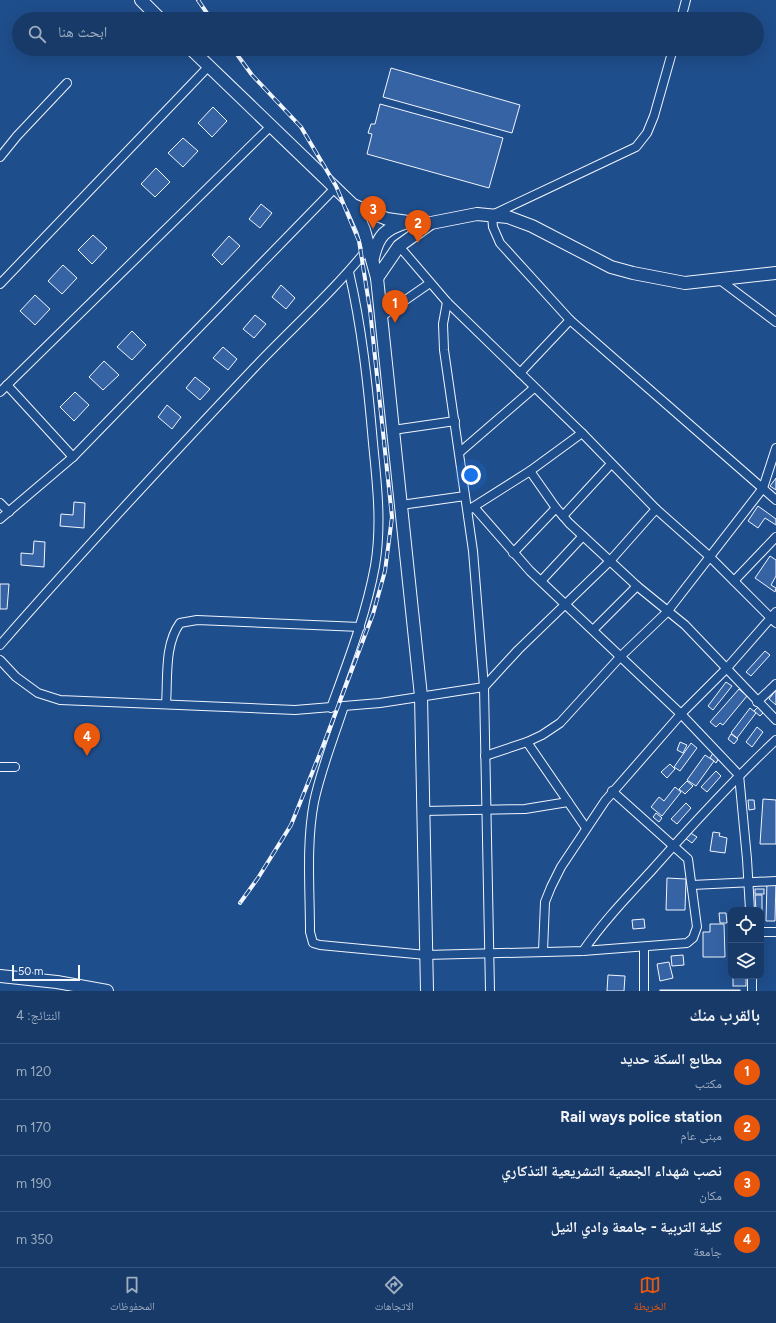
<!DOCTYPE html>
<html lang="ar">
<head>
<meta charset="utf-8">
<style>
	:root { --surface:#173a69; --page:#244571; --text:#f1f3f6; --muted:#9eadc0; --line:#36547d; --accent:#ea580c }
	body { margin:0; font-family:Figtree,"Noto Naskh Arabic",sans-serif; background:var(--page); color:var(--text); direction:rtl }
	.controls { position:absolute; right:12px; bottom:12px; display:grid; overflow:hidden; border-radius:8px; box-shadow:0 4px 16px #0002 }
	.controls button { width:36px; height:36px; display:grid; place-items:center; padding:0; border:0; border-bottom:1px solid var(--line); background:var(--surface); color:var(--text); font:20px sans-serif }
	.scale { position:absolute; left:12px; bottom:10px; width:68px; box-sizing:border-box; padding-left:4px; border:2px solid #f2f6ff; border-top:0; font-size:11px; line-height:14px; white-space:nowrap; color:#f2f6ff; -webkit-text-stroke:3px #1f4e8c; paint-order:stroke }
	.you { position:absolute; left:471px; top:475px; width:14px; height:14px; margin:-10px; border:3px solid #fff; border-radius:50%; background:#1a73e8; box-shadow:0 0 0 6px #1a73e833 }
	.badge { display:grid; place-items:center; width:26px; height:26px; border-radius:50%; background:var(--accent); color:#fff; font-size:13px; font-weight:700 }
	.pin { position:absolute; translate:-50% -33px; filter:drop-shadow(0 1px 2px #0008) }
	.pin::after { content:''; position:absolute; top:21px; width:14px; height:12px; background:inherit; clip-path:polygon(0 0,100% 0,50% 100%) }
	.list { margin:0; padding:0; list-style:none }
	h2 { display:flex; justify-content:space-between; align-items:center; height:52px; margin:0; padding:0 16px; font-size:17px }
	h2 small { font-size:13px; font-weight:400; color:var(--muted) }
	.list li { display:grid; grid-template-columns:26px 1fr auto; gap:12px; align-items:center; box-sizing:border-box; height:56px; padding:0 16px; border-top:1px solid var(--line) }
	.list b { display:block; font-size:15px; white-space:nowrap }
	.list p { margin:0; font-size:13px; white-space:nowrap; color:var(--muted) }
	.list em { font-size:13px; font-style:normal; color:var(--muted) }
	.icon { flex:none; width:22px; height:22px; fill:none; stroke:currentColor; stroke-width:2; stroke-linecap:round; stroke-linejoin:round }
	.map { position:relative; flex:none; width:776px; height:991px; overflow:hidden; direction:ltr }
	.search { position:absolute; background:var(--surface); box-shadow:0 4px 16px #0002; left:12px; right:12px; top:12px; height:44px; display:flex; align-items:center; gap:10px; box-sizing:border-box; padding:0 14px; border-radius:22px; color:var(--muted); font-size:15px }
	.sheet { height:276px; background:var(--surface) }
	nav { display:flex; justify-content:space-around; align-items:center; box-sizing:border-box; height:56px; border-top:1px solid var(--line); background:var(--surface); font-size:11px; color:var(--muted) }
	nav a { display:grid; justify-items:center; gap:2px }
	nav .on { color:var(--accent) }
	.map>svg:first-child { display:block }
</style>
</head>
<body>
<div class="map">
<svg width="776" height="991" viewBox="0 0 776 991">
	<rect width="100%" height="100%" fill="#1f4e8c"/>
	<!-- building -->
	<g fill="#3563a3" stroke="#f2f6ff">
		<polygon points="391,68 520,105 512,133 383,97"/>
		<polygon points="380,104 503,138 489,188 367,154 372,134 368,133 371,124 375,124"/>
		<polygon points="213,107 227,121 212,137 198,123"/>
		<polygon points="183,138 198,151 183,167 168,153"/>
		<polygon points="156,168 170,182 155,197 141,184"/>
		<polygon points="261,204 272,213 260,228 249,219"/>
		<polygon points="93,235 107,248 92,264 78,250"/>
		<polygon points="229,236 240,246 222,265 212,255"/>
		<polygon points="63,265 77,278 62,294 48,281"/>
		<polygon points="281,285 295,298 286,309 272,297"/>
		<polygon points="35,295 50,309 35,325 20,311"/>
		<polygon points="255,315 266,324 254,338 243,329"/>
		<polygon points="132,331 146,345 132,360 117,347"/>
		<polygon points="223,347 237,359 228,370 213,358"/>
		<polygon points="104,361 119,375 103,390 89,377"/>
		<polygon points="195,377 210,389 200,400 186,388"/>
		<polygon points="75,392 89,405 74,421 60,407"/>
		<polygon points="167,405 181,417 172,429 158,417"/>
		<polygon points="776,478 776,490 770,486"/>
		<polygon points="74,502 85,503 84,528 60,526 61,514 73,515"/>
		<polygon points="758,506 776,519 776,525 765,518 758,528 748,521"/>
		<polygon points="34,541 45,542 44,567 21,565 21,553 33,554"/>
		<polygon points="770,556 776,560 776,576 771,585 776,588 775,592 755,578"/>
		<polygon points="0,584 9,584 7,609 0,609"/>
		<polygon points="765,651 770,655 751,676 746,672"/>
		<polygon points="726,682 732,686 713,710 708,706"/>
		<polygon points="739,689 747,696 723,725 720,723 716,727 710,722"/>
		<polygon points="776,690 776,705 769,699"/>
		<polygon points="758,707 764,712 760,716 754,711"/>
		<polygon points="750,708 756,713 737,738 731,733"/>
		<polygon points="757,727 763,732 752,747 746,742"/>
		<polygon points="731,734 738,739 734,744 728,739"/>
		<polygon points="680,742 687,745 683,753 677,750"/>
		<polygon points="691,743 697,748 680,771 674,767"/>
		<polygon points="713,753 719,758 716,763 710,758"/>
		<polygon points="705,755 714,761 696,786 687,780"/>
		<polygon points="670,764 675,769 667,778 661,772"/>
		<polygon points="716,771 721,776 707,792 701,787"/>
		<polygon points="687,781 693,786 685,794 679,789"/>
		<polygon points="675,787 681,792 662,816 651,807 659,797 664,801"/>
		<polygon points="763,799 776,800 776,844 760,844"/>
		<polygon points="748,800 754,800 755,809 749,810"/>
		<polygon points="686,803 691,808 677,824 671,819"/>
		<polygon points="656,813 662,818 659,822 653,817"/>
		<polygon points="689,832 697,837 692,843 685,838"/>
		<polygon points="713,832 720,833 719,836 727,838 725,853 710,851"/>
		<polygon points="667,878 686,879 685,910 666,910"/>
		<polygon points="767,880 776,880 775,921 766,921"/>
		<rect x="755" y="889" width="9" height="5"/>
		<polygon points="755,895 762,895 762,912 756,910"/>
		<polygon points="719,913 726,913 727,923 720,923"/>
		<polygon points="644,919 645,928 633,929 632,920"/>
		<polygon points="710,924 724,924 725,957 703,957 703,932 710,932"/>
		<polygon points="683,955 684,965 672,966 671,956"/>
		<polygon points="669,962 673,978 660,981 657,964"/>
		<polygon points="608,975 625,976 624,991 607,991"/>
		<rect x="733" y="976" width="13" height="10"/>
		<rect x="660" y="990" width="80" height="1"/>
	</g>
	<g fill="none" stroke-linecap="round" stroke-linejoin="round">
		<defs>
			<g id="street">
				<polyline points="681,19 686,0"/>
				<polyline points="673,49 654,116 647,133 636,147 492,215 493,227 500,243 570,320 776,500"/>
				<polyline points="0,157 17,136 67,83"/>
				<polyline points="399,246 447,302 582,433 656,509 709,556 776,623"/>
				<polyline points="720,280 776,322"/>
				<polyline points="0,284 209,66"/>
				<polyline points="447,302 443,324 444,350 473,551 484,687 490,991"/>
				<polyline points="381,317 430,283"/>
				<polyline points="520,373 570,320"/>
				<polyline points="7,385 73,457"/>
				<polyline points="0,392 271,126"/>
				<polyline points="393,430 455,421"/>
				<polyline points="460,452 534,388"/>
				<polyline points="530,471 556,508 569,523 637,586 685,625 776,720"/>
				<polyline points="0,503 9,512"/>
				<polyline points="401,505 465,496"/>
				<polyline points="474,507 530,571 681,714 739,775 747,859 750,910"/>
				<polyline points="470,509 530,471 582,433"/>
				<polyline points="563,516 611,464"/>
				<polyline points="0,519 73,457 335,188"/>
				<polyline points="513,553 556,508"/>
				<polyline points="541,581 583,536"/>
				<polyline points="734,581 776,537"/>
				<polyline points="593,630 637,586"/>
				<path d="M0,645C83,550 168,459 254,368C293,327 334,291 369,247"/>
				<polyline points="0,660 16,677 38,693 60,700 295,710 380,703 484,687 518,650 610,561 656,509"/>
				<polyline points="757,702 776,684"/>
				<path d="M166,704C168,678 164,645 180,623L197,620L360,627"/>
				<path d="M344,706C334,737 321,769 314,802C306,844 310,889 310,932L313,943L320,945L426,955L583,951L687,943L693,938L697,927L688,859L612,791"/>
				<path d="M331,708C348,661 366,615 375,566C382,524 377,484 373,443C368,385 362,328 349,272"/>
				<polyline points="527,742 586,828"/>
				<polyline points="485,756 527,742 542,735 560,723 621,656 667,612 763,488 776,448"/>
				<polyline points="0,767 15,767"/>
				<polyline points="423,811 525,809 568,802"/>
				<polyline points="692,885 776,881"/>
				<polyline points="761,932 776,932"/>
				<polyline points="644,947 644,991"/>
				<polyline points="543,951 545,902 551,887 561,867 605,801 681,714 726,669 776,612"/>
				<path d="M583,951C603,922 628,896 652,870C692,825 732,781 776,740"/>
				<polyline points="752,976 752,991"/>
			</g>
			<g id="secondary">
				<polyline points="141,0 160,19"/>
				<polyline points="191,49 353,205 387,219 408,222 431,223 477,214 508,217 532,226 611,267 633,273 685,283 776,273"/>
				<polyline points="353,205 364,230 377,278 421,696 427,991"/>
				<path d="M373,258C378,235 385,229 407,222"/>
				<polyline points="377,278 399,246 431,223"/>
				<polyline points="0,976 57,982 107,991"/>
			</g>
		</defs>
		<!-- street casing -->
		<use href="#street" stroke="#f2f6ff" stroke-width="10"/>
		<!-- secondary casing -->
		<use href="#secondary" stroke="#f2f6ff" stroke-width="14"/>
		<!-- street -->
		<use href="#street" stroke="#1f4e8c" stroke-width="8"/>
		<!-- secondary -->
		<use href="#secondary" stroke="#1f4e8c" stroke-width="12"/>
		<defs>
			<g id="rail">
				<polyline points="198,0 211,19"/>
				<polyline points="233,49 252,75 301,127 336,186 359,241 370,310 392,517 385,571 373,614 323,746 291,825 258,878 240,903"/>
			</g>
		</defs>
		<!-- rail casing -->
		<use href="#rail" stroke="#f2f6ff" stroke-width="4"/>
		<!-- rail -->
		<use href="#rail" stroke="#1f4e8c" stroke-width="2.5" stroke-dasharray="8" stroke-linecap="butt"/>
	</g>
</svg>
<div class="controls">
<button><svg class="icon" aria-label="locate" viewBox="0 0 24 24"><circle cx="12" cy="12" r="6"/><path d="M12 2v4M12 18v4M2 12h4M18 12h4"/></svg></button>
<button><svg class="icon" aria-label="layers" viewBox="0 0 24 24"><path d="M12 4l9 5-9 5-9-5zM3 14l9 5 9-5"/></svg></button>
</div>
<div class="scale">50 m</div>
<div class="you"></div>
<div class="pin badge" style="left:395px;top:323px">1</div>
<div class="pin badge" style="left:418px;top:243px">2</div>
<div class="pin badge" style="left:373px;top:229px">3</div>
<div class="pin badge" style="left:87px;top:756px">4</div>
<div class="search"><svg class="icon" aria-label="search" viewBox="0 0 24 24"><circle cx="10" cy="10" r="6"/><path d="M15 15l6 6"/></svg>ابحث هنا</div>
</div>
<section class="sheet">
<h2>بالقرب منك<small>النتائج: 4</small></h2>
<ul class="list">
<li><span class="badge">1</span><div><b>مطابع السكة حديد</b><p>مكتب</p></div><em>120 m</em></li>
<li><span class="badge">2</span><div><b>Rail ways police station</b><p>مبنى عام</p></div><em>170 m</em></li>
<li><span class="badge">3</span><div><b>نصب شهداء الجمعية التشريعية التذكاري</b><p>مكان</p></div><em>190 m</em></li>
<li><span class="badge">4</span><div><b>كلية التربية - جامعة وادي النيل</b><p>جامعة</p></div><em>350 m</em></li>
</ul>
</section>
<nav>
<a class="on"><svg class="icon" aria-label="map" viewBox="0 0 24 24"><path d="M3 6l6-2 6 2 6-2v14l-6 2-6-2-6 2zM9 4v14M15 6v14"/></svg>الخريطة</a>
<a><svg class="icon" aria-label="directions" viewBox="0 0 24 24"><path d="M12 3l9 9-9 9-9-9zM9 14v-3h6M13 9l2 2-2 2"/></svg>الاتجاهات</a>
<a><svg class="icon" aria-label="saved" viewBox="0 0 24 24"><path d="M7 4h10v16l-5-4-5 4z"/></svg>المحفوظات</a>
</nav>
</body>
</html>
